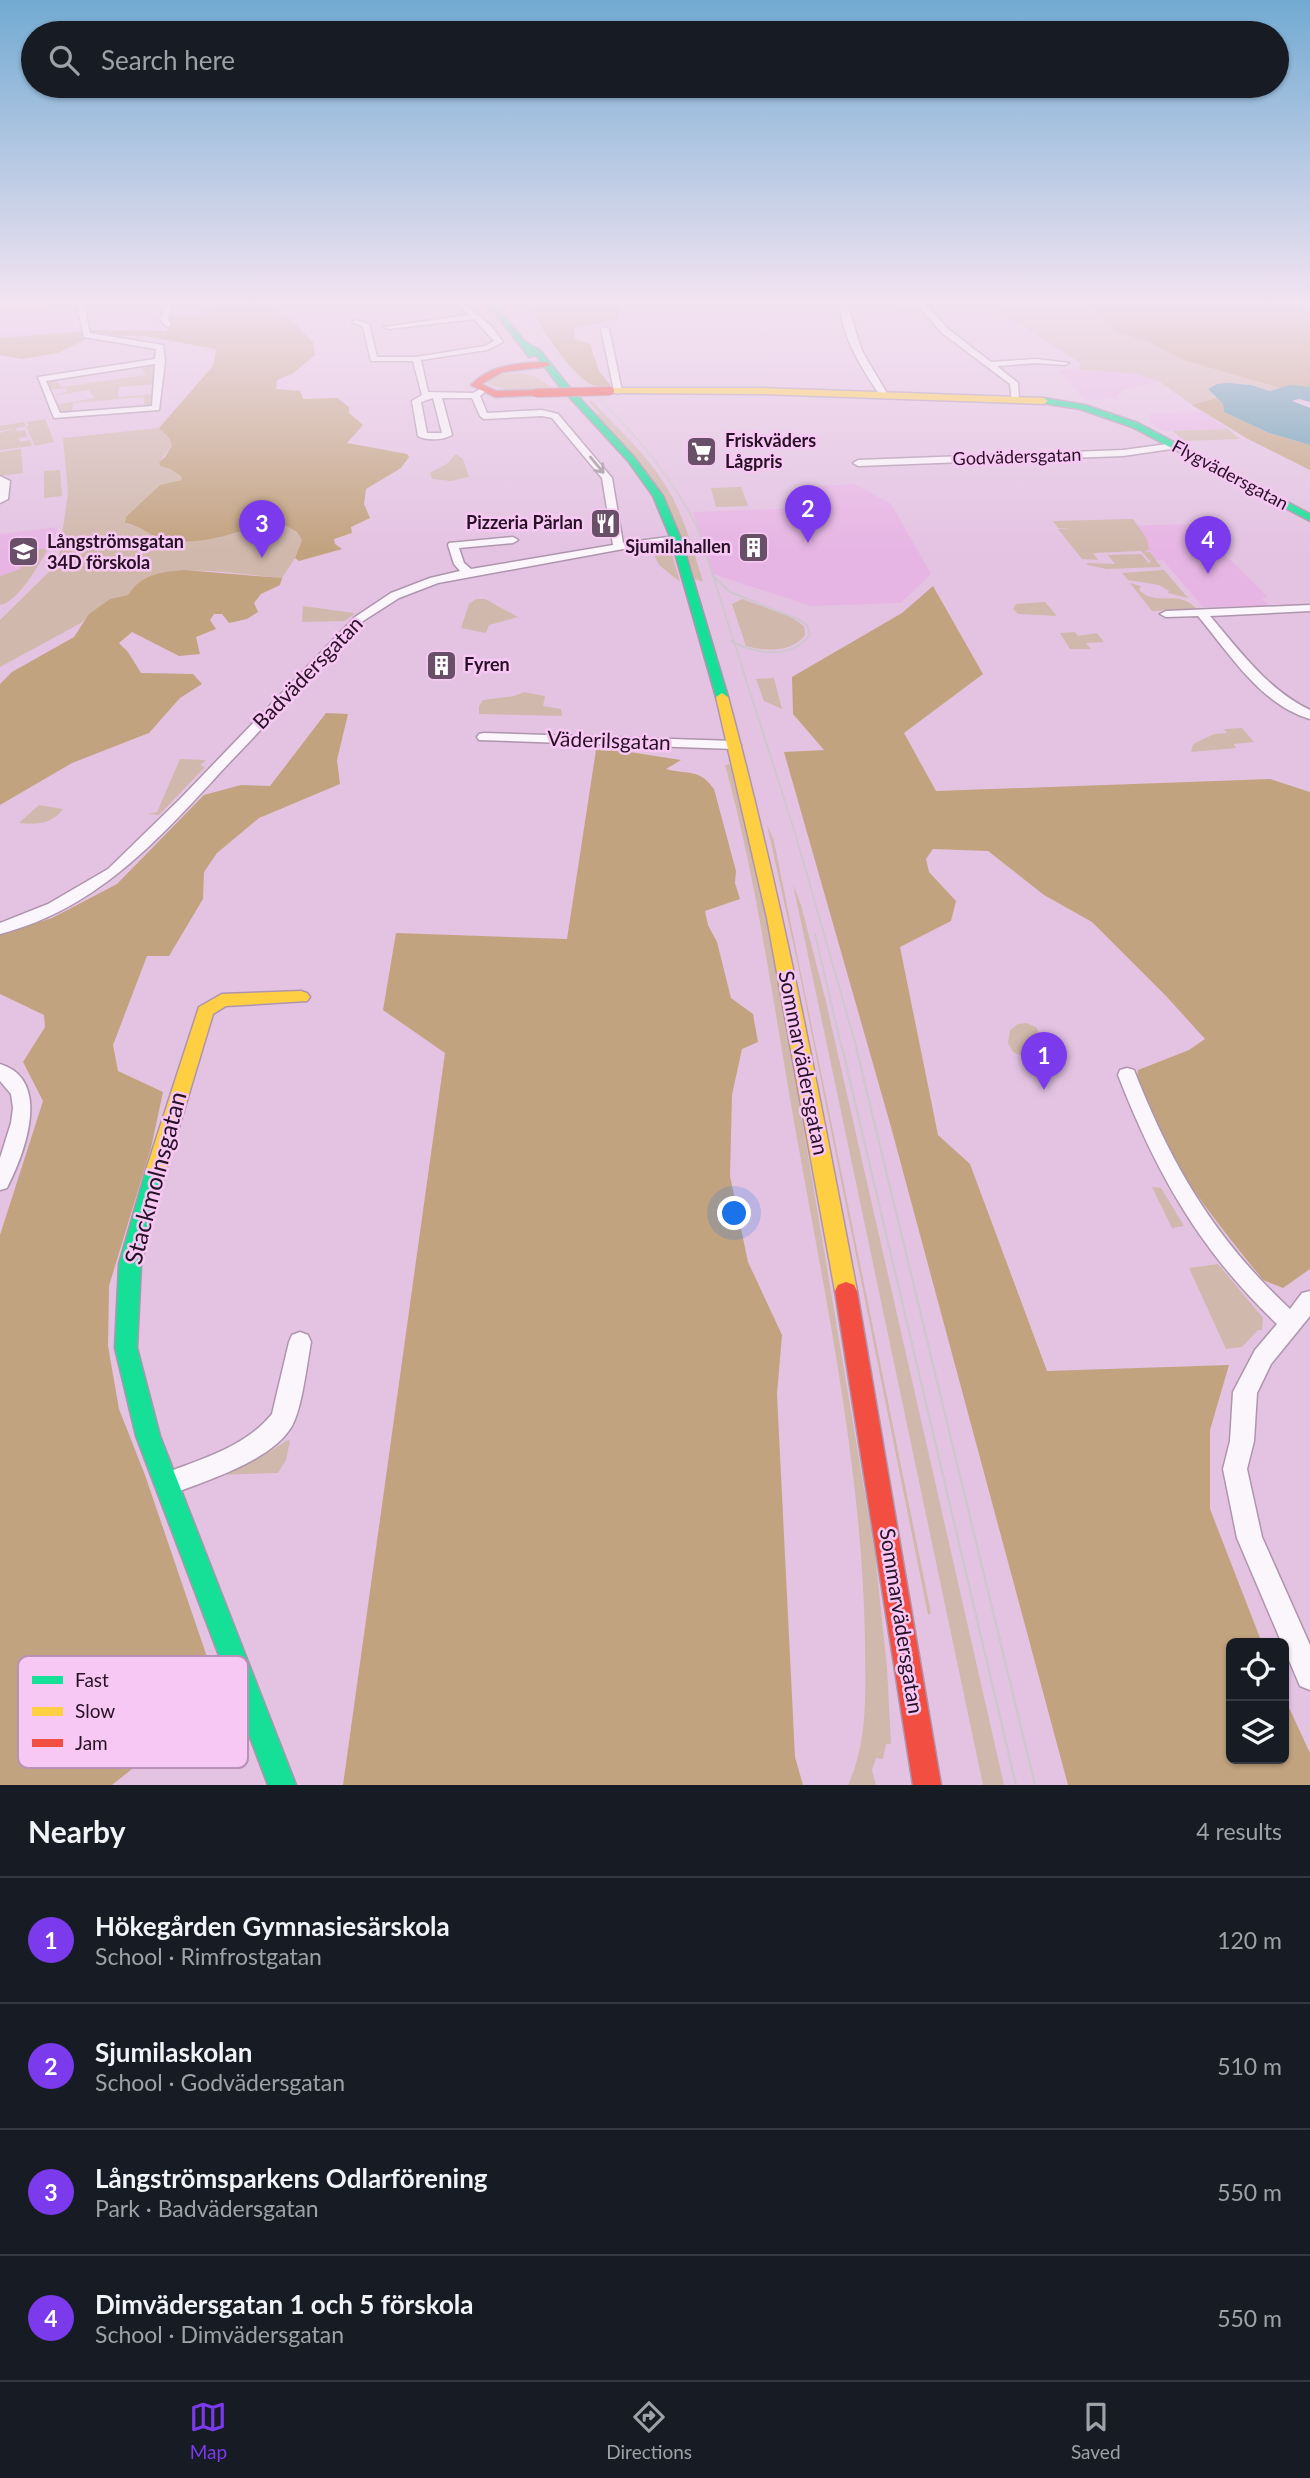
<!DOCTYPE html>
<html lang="en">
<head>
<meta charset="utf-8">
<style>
	:root { --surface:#171b24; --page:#242831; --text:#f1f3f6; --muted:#9ea1a6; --line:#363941; --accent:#7c3aed }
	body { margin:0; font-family:Lato,sans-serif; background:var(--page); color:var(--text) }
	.controls { position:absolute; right:21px; bottom:21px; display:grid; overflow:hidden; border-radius:10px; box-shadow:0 2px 5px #0004 }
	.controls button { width:63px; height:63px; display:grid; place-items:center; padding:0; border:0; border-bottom:2px solid var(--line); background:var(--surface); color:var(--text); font:35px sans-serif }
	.you { position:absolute; left:735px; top:1214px; width:24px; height:24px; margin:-18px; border:5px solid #fff; border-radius:50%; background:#1a73e8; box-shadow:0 0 0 10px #1a73e833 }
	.badge { display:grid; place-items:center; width:46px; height:46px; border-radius:50%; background:var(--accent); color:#fff; font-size:23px; font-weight:700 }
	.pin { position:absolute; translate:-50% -58px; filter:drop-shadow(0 2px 4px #0008) }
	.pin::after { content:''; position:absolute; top:37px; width:24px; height:21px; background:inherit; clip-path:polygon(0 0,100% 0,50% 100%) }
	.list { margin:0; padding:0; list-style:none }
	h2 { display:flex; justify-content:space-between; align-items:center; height:91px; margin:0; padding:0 28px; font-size:30px }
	h2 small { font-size:23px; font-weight:400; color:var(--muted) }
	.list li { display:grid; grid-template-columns:46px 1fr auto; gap:21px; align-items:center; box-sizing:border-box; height:126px; padding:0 28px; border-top:2px solid var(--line) }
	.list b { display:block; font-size:26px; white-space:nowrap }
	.list p { margin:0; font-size:23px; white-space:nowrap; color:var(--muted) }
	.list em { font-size:23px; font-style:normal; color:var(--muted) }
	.icon { flex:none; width:38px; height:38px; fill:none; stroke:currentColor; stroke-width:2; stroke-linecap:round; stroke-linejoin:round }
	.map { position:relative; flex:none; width:1310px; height:1785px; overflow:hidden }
	.search { position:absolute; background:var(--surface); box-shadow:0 2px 5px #0004; left:21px; right:21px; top:21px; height:77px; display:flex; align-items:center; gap:18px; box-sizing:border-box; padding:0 24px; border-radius:38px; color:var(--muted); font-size:26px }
	.sheet { height:595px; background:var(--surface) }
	nav { display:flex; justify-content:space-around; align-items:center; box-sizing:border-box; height:98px; border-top:2px solid var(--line); background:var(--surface); font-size:19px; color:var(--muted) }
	nav a { display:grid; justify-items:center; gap:4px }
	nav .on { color:var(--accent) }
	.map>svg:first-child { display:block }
</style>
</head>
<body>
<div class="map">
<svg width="1310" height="1785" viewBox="0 0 1310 1785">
	<rect width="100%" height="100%" fill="#e4c3e2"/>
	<!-- built -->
	<g fill="#e7b5e4">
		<polygon points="0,300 71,300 72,302 50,306 55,315 75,314 77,332 0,338"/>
		<polygon points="1078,369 1137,373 1160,381 1122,390 1117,397 1087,401 1059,370"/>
		<polygon points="1203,412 1228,429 1164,431 1151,423 1148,414"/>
		<polygon points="855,484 891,504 931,574 901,603 811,606 713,574 693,512 827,507 817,486"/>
		<polygon points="1194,524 1268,597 1262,598 1269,606 1203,607 1163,560 1149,560 1118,526"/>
		<polygon points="58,527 52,545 25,585 15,587 0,577 0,534"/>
	</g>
	<!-- green -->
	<g fill="#d1b8ac">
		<path d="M981,300C1026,300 1078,290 1113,324V332L1147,341L1183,360L1281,388L1277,391C1268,391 1262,388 1254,386C1238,381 1224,384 1208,389L1216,398L1192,405L1160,382L1137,374L1078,369L1081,364L1073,358Z"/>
		<polygon points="156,363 156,384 119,387 118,397 155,394 153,407 144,409 144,397 74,403 70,415 60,414 55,405 94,398 89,390 51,396 67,392 65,388 48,390 45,380 54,378 61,387 146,375 139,365"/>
		<polygon points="521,373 536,377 554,389 507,390 488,384 487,381 500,374"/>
		<path d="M591,400C617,428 646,454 666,486C684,516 693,549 703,582L695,579L680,534L596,414L599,413L589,402Z"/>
		<polygon points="45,419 54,442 35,446 26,426 29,426 27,422"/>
		<polygon points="24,422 26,426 16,428 17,431 25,430 27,437 19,438 20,442 30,440 32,446 0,450 0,433 16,428 0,431 0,426"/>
		<path d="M159,428L169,438L172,446L159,462V466L170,469L182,476V480L126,517V524C140,525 147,534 161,538C197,549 240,532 274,519L297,532L302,540L295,558L282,578C240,575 154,556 128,595L110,599L81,623L0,667V620L58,563L68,493L63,438Z"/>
		<polygon points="1228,429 1240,439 1184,441 1173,431"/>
		<polygon points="21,449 23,473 0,476 0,452"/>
		<polygon points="456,454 463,459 469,477 451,481 432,479 430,473 448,463"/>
		<polygon points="60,470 62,496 44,498 44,471"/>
		<polygon points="741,487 748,506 716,507 711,488"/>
		<polygon points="1133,519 1147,539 1149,549 1145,552 1150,552 1161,567 1107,569 1088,565 1086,563 1115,564 1108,555 1141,554 1148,562 1146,563 1151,562 1141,551 1093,553 1098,560 1082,559 1058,529 1071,528 1058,528 1053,521"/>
		<polygon points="649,544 670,547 680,582 659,565"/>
		<path d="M39,549H47C40,564 17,603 0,605V576L20,569L23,559Z"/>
		<polygon points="1164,570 1188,598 1168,593 1169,591 1159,585 1128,580 1122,573"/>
		<path d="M1130,583L1141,586L1139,590C1158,608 1176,588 1197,609L1152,611Z"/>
		<polygon points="476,599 485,599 518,617 489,625 486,633 461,628 469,604"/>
		<path d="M742,599L791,617L804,626L805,635C792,653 765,651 746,646L732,604Z"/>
		<polygon points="1045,602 1057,616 1018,614 1013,609 1016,604"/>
		<polygon points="303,606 354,613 354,614 345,621 302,622"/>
		<polygon points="1075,632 1078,636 1097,633 1104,642 1086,643 1091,649 1070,649 1060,633"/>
		<polygon points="774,678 782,709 764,701 756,679"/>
		<polygon points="524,692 545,696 543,706 561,709 562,716 479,714 479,706 483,700 514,696"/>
		<polygon points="1242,728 1254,742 1234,744 1236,748 1191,752 1193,744 1214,734 1227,733 1224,729"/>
		<polygon points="180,759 206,760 200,765 205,767 159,815 147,814 157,812"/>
		<path d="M730,764L771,934L875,1554L887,1667L891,1744H886L883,1759L876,1758L872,1770L876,1785H848C869,1740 865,1688 865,1640C862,1469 826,1301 796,1133C774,1010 758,885 725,765Z"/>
		<path d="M39,805L63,809C52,824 37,825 19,823Z"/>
		<polygon points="767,825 774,841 931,1613 928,1615 798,965"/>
		<polygon points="793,884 801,905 826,1002 1004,1785 983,1785"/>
		<polygon points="1026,1023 1036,1027 1046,1050 1022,1056 1013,1052 1008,1043 1010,1030 1018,1024"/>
		<polygon points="1152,1187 1161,1188 1184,1226 1172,1228"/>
		<polygon points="1218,1264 1263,1318 1262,1330 1258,1330 1242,1347 1226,1349 1189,1268"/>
		<polygon points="288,1440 290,1441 286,1460 278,1473 214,1475 269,1452"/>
	</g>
	<!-- forest -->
	<g fill="#c2a37f">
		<path d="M220,300H275L271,308C291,314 298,329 313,342L315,355L292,374L277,380L276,389L300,391L303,399L337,398L349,407V413L363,425L347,443L407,454L409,457L401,468L366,489L364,504L370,518L351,527L352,533L334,539L335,544L342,549L299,561L295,558L302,540L297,532L274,519C239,532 198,549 160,538C147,534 139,525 125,523L126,517L160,485L182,480L181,476L170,469L160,466L159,462L165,457L172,446L169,438L159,428L213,366L216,349L144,336L95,335L58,353L22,359L0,355V338L97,330L167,331L171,318L203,314Z"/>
		<path d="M532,300H740L754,304C747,312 737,306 728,304H627L622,305L618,319L574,328L575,339L590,344L599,371L611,386C604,386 596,387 590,384C573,374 530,319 532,300Z"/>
		<path d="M1068,300H1310V387L1281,388L1183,360L1147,341L1113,332V324C1100,311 1085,304 1068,300Z"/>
		<polygon points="1216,398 1223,404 1224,412 1269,433 1310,445 1310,470 1248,439 1192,405"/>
		<path d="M184,570L282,578L280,585L261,594L254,603L258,612L247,619L229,623L222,614H214L210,620L216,629L196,637L200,654L179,656L132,632L119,643L128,652L141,673L193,674L202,684L180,698L149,733L72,763L0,805V684L12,672L74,637L89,614L110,599L128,595C142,574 160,572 184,570Z"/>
		<path d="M933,586L983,674L904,733L936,791L1270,779L1310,792V1269L1283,1288L1263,1280C1232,1240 1129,1119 1138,1070L1189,1050L1205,1039L1166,996L1092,922L1044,895L988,851L933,849L926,859L929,872L956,901L951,921L900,947L938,1135L970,1164L1047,1371L1229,1365L1210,1430V1509L1262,1643H1231V1759H1284V1697L1310,1753V1785H1068L891,1127L784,752L824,750L793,714L792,677L902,613Z"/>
		<polygon points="326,713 348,714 337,760 340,784 259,818 217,853 204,872 203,899 169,956 147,956 113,1045 118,1071 163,1092 151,1148 109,1286 108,1346 119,1409 145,1475 221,1698 112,1785 0,1785 0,1235 43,1101 23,1062 45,1027 44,1015 0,994 0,934 52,918 117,884 204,795 241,785 270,786"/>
		<path d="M596,750L623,751L681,760L666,769C688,775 699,768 714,789L736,871L735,883L740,899L705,911L708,925L717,942L731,998L753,1014L758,1042L742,1049L732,1095L730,1176L748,1262L782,1335L777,1394L795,1757L803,1785H343L445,1053L383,1010L396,933L567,939Z"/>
	</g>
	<!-- water -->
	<polygon fill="#619cb0" points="1229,383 1251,385 1270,391 1290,385 1310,387 1310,402 1299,399 1292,401 1310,408 1310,445 1269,433 1224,412 1223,404 1208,389 1217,384"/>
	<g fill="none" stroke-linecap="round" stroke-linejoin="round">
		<defs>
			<g id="street">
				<path d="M76,300H83L90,333L163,345L165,361L159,410L54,418L38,377L155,359L156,349L84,337ZM155,364L152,406L60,413L46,381Z"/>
				<polygon points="168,300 175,300 168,319 171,325 167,327 160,319"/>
				<path d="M452,300H460L492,327L503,342L487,350L421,360L428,392L473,393L482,388L486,391L480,396L487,413L542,410L558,414L612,478L623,543L676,536L681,539L680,541L645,545L438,583L399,598L363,621C319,668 275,715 231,761C163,834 101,908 0,934V923L48,904L108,869L180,799L355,617L391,593L430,578L460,571L454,564L448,545L449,543L513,537L518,540L513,543L459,548L464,563L471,569L613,545L602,478L552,418L542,416L484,419L480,416L472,398H442L452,435C444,440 426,441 418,436L412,401L422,395L413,361H371L363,327L352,322L356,320L369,324L377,357H416L485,346L494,341L474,319L388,329L384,327L469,315ZM433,398L442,433H427L421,402Z"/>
				<polygon points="750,300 764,300 753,304"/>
				<path d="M840,300L923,302L948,329L991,362L1036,359L1069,363L1065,365L1036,363L997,366L1018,383L1019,400L1012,402L1010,384L942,333L918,306L847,304L862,351L888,395L881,397C863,370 839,334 840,300Z"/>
				<polygon points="605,327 609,329 622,391 618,394 614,391 601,329"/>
				<polygon points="1175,443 1178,444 1178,448 1123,456 858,466 853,463 858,460 1123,450"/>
				<polygon points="0,476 10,481 8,499 0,503"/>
				<path d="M1310,605V611L1210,616C1240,651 1267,689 1310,710V719C1261,705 1229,653 1198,616L1166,617L1160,614L1166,611Z"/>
				<polygon points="484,733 734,741 741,745 734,749 479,740 477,737 479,734"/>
				<path d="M0,1064C53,1080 24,1155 7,1188L0,1190V1158L11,1123L13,1108L11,1094L0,1081Z"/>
				<path d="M1127,1068L1134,1070L1136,1075C1173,1168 1216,1240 1290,1309L1302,1293L1310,1291V1316L1271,1364L1257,1393L1254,1441L1247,1469L1262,1537L1310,1645V1690L1300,1686L1237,1538L1223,1469L1230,1441L1233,1392L1255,1350L1277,1324C1200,1251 1156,1173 1118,1075L1120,1070Z"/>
				<path d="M300,1332L308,1335L311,1342C307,1364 302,1408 292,1426C271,1462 204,1481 167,1496L158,1492L155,1484L158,1476C197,1460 245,1448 272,1414L289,1342L292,1335Z"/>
			</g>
			<g id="fast">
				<polygon points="485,300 492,300 525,342 540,350 566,383 634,457 663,496 681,539 728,697 727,700 717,700 716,697 671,539 653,496 628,461 560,387 536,355 529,357"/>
				<polygon points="1044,398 1085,405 1138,423 1310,514 1310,521 1132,427 1080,409 1041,403 1041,399"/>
				<polygon points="156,1162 163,1165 166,1170 141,1264 137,1348 160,1436 296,1785 268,1785 136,1436 115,1348 119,1264 146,1170 149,1165"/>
			</g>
			<g id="slow">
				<polygon points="610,388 762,388 1044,398 1048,401 1044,404 762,394 607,393 606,391"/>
				<path d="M722,693L728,697C781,893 819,1092 857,1291L854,1297L846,1300L838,1297L835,1291L767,918L716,697Z"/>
				<polygon points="301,991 307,993 310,997 307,1001 226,1006 213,1014 166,1170 163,1175 156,1178 149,1175 146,1170 199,1007 222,994"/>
			</g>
			<g id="jam">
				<path d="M547,362L550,366L502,372L481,384L496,391L536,390L539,391V395L495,397L471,385C491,364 520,363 547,362Z"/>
				<polygon points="846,1282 854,1285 857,1291 941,1785 913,1785 835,1291 838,1285"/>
			</g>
		</defs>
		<!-- street casing -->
		<use href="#street" stroke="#ae95ad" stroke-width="3"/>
		<!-- fast casing -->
		<use href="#fast" stroke="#ae95ad" stroke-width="3"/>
		<!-- slow casing -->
		<use href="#slow" stroke="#ae95ad" stroke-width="3"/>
		<!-- jam casing -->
		<use href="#jam" stroke="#ae95ad" stroke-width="3"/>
		<!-- street -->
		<use href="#street" fill="#fbf6fb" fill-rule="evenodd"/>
		<!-- fast -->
		<use href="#fast" fill="#16e098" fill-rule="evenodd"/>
		<!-- slow -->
		<use href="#slow" fill="#ffcf43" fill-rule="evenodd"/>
		<!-- jam -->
		<use href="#jam" fill="#f24e42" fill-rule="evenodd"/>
		<!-- tram-far1 -->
		<g stroke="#d0c6ce" stroke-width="2">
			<path d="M525,300L528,317L538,334C596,397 660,451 698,529L795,833L857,1049"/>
			<path d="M714,577L730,592L800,620L807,625L810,634C793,660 755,654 731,641"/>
			<polyline points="815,934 842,1049"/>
		</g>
		<!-- tram -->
		<g stroke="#d0c6ce" stroke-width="2.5">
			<polyline points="842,1047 1016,1785"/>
			<polyline points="856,1047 1035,1785"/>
		</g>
		<defs>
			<polyline id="jam-bridge" points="536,393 610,391"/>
		</defs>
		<!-- jam-bridge casing -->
		<use href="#jam-bridge" stroke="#ae95ad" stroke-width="10" stroke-linecap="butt"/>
		<!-- jam-bridge -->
		<use href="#jam-bridge" stroke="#f24e42" stroke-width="8"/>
	</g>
	<!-- one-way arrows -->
	<defs><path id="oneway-shaft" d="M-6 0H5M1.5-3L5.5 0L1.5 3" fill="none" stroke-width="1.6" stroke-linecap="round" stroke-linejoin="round" transform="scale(1.75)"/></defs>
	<use stroke="#9c8f9b" href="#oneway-shaft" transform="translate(597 465) rotate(50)"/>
	<!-- sky -->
	<linearGradient id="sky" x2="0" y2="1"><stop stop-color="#72aad2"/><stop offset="0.55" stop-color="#f3e4f2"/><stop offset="1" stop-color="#f3e4f2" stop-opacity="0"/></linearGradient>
	<rect width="1310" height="550" fill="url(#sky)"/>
	<!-- icons -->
	<defs>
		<symbol id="supermarket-square" viewBox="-11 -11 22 22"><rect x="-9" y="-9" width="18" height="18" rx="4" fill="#694f67" stroke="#f8c8f4"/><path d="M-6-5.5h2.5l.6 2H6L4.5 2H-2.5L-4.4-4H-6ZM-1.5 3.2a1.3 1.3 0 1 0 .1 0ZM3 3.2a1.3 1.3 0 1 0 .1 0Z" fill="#fff"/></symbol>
		<symbol id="restaurant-square" viewBox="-11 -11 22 22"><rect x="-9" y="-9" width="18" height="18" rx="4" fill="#694f67" stroke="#f8c8f4"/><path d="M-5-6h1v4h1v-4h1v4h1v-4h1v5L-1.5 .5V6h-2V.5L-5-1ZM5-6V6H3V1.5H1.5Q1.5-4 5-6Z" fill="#fff"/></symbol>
		<symbol id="building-square" viewBox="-11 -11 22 22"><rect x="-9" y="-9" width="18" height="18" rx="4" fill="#694f67" stroke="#f8c8f4"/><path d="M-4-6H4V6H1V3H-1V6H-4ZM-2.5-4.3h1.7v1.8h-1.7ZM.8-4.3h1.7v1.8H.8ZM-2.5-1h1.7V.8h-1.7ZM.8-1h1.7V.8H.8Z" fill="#fff"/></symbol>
		<symbol id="school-square" viewBox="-11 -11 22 22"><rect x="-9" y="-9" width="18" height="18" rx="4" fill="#694f67" stroke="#f8c8f4"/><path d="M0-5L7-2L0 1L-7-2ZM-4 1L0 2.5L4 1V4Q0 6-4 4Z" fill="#fff"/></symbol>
	</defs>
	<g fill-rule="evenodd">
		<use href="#supermarket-square" x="684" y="434" width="35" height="35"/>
		<use href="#restaurant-square" x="588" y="506" width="35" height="35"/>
		<use href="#building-square" x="736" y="530" width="35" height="35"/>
		<use href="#school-square" x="6" y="534" width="35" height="35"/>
		<use href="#building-square" x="424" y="648" width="35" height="35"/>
	</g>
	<g text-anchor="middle" stroke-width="5" stroke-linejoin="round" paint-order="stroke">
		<!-- far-poi labels -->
		<g font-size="18" font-weight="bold" fill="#271125" stroke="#f8c8f4" text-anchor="start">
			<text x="725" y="447">Friskväders<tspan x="725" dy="21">Lågpris</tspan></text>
			<text x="583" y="529" text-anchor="end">Pizzeria Pärlan</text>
			<text x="47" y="548">Långströmsgatan<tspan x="47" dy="21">34D förskola</tspan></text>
			<text x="731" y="553" text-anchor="end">Sjumilahallen</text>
			<text x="464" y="671">Fyren</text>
		</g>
		<!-- far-street labels -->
		<g font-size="18" fill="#271125" stroke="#f8c8f4">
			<text transform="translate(1017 457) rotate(-2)" y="6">Godvädersgatan</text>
			<text transform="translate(1230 475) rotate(28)" y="6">Flygvädersgatan</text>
		</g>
		<!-- street labels -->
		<g font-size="21" fill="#271125" stroke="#f8c8f4">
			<text transform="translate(308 673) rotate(-46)" y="7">Badvädersgatan</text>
			<text transform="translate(609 741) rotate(2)" y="7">Väderilsgatan</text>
			<text transform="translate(803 1063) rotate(79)" y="7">Sommarvädersgatan</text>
			<text transform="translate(901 1621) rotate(81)" y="7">Sommarvädersgatan</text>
		</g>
		<!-- near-street labels -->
		<g font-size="24" fill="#271125" stroke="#f8c8f4">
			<text transform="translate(156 1178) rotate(-75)" y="8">Stackmolnsgatan</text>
		</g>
	</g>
	<!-- legend -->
	<rect x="18" y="1656" width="230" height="112" rx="10" fill="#f8c8f4" stroke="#b991b6" stroke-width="2"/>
	<rect x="32" y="1676" width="31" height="8" fill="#16e098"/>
	<rect x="32" y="1707" width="31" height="9" fill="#ffcf43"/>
	<rect x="32" y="1739" width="31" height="8" fill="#f24e42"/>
	<g font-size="19" fill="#271125">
		<text x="75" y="1687">Fast</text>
		<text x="75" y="1718">Slow</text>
		<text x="75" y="1750">Jam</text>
	</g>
</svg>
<div class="controls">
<button><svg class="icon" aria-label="locate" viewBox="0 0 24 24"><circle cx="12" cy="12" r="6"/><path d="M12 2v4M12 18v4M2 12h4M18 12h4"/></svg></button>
<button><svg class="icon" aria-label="layers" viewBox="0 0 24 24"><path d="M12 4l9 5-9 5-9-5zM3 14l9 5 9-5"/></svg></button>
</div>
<div class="you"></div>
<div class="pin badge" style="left:1044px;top:1090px">1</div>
<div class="pin badge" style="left:808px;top:543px">2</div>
<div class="pin badge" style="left:262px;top:558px">3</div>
<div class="pin badge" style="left:1208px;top:574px">4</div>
<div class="search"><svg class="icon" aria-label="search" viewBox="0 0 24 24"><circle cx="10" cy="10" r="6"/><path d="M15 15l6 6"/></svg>Search here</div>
</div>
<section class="sheet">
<h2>Nearby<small>4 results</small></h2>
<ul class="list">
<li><span class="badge">1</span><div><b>Hökegården Gymnasiesärskola</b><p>School · Rimfrostgatan</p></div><em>120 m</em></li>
<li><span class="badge">2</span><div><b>Sjumilaskolan</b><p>School · Godvädersgatan</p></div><em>510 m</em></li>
<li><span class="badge">3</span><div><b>Långströmsparkens Odlarförening</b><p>Park · Badvädersgatan</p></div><em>550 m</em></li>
<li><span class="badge">4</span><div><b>Dimvädersgatan 1 och 5 förskola</b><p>School · Dimvädersgatan</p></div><em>550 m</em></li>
</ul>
</section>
<nav>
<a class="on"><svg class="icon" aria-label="map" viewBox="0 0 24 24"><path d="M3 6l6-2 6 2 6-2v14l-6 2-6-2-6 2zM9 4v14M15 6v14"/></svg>Map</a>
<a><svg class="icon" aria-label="directions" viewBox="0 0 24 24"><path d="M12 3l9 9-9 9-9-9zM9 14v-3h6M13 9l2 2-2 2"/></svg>Directions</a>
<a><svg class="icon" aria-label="saved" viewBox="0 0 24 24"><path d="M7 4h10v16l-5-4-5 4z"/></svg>Saved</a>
</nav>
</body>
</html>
